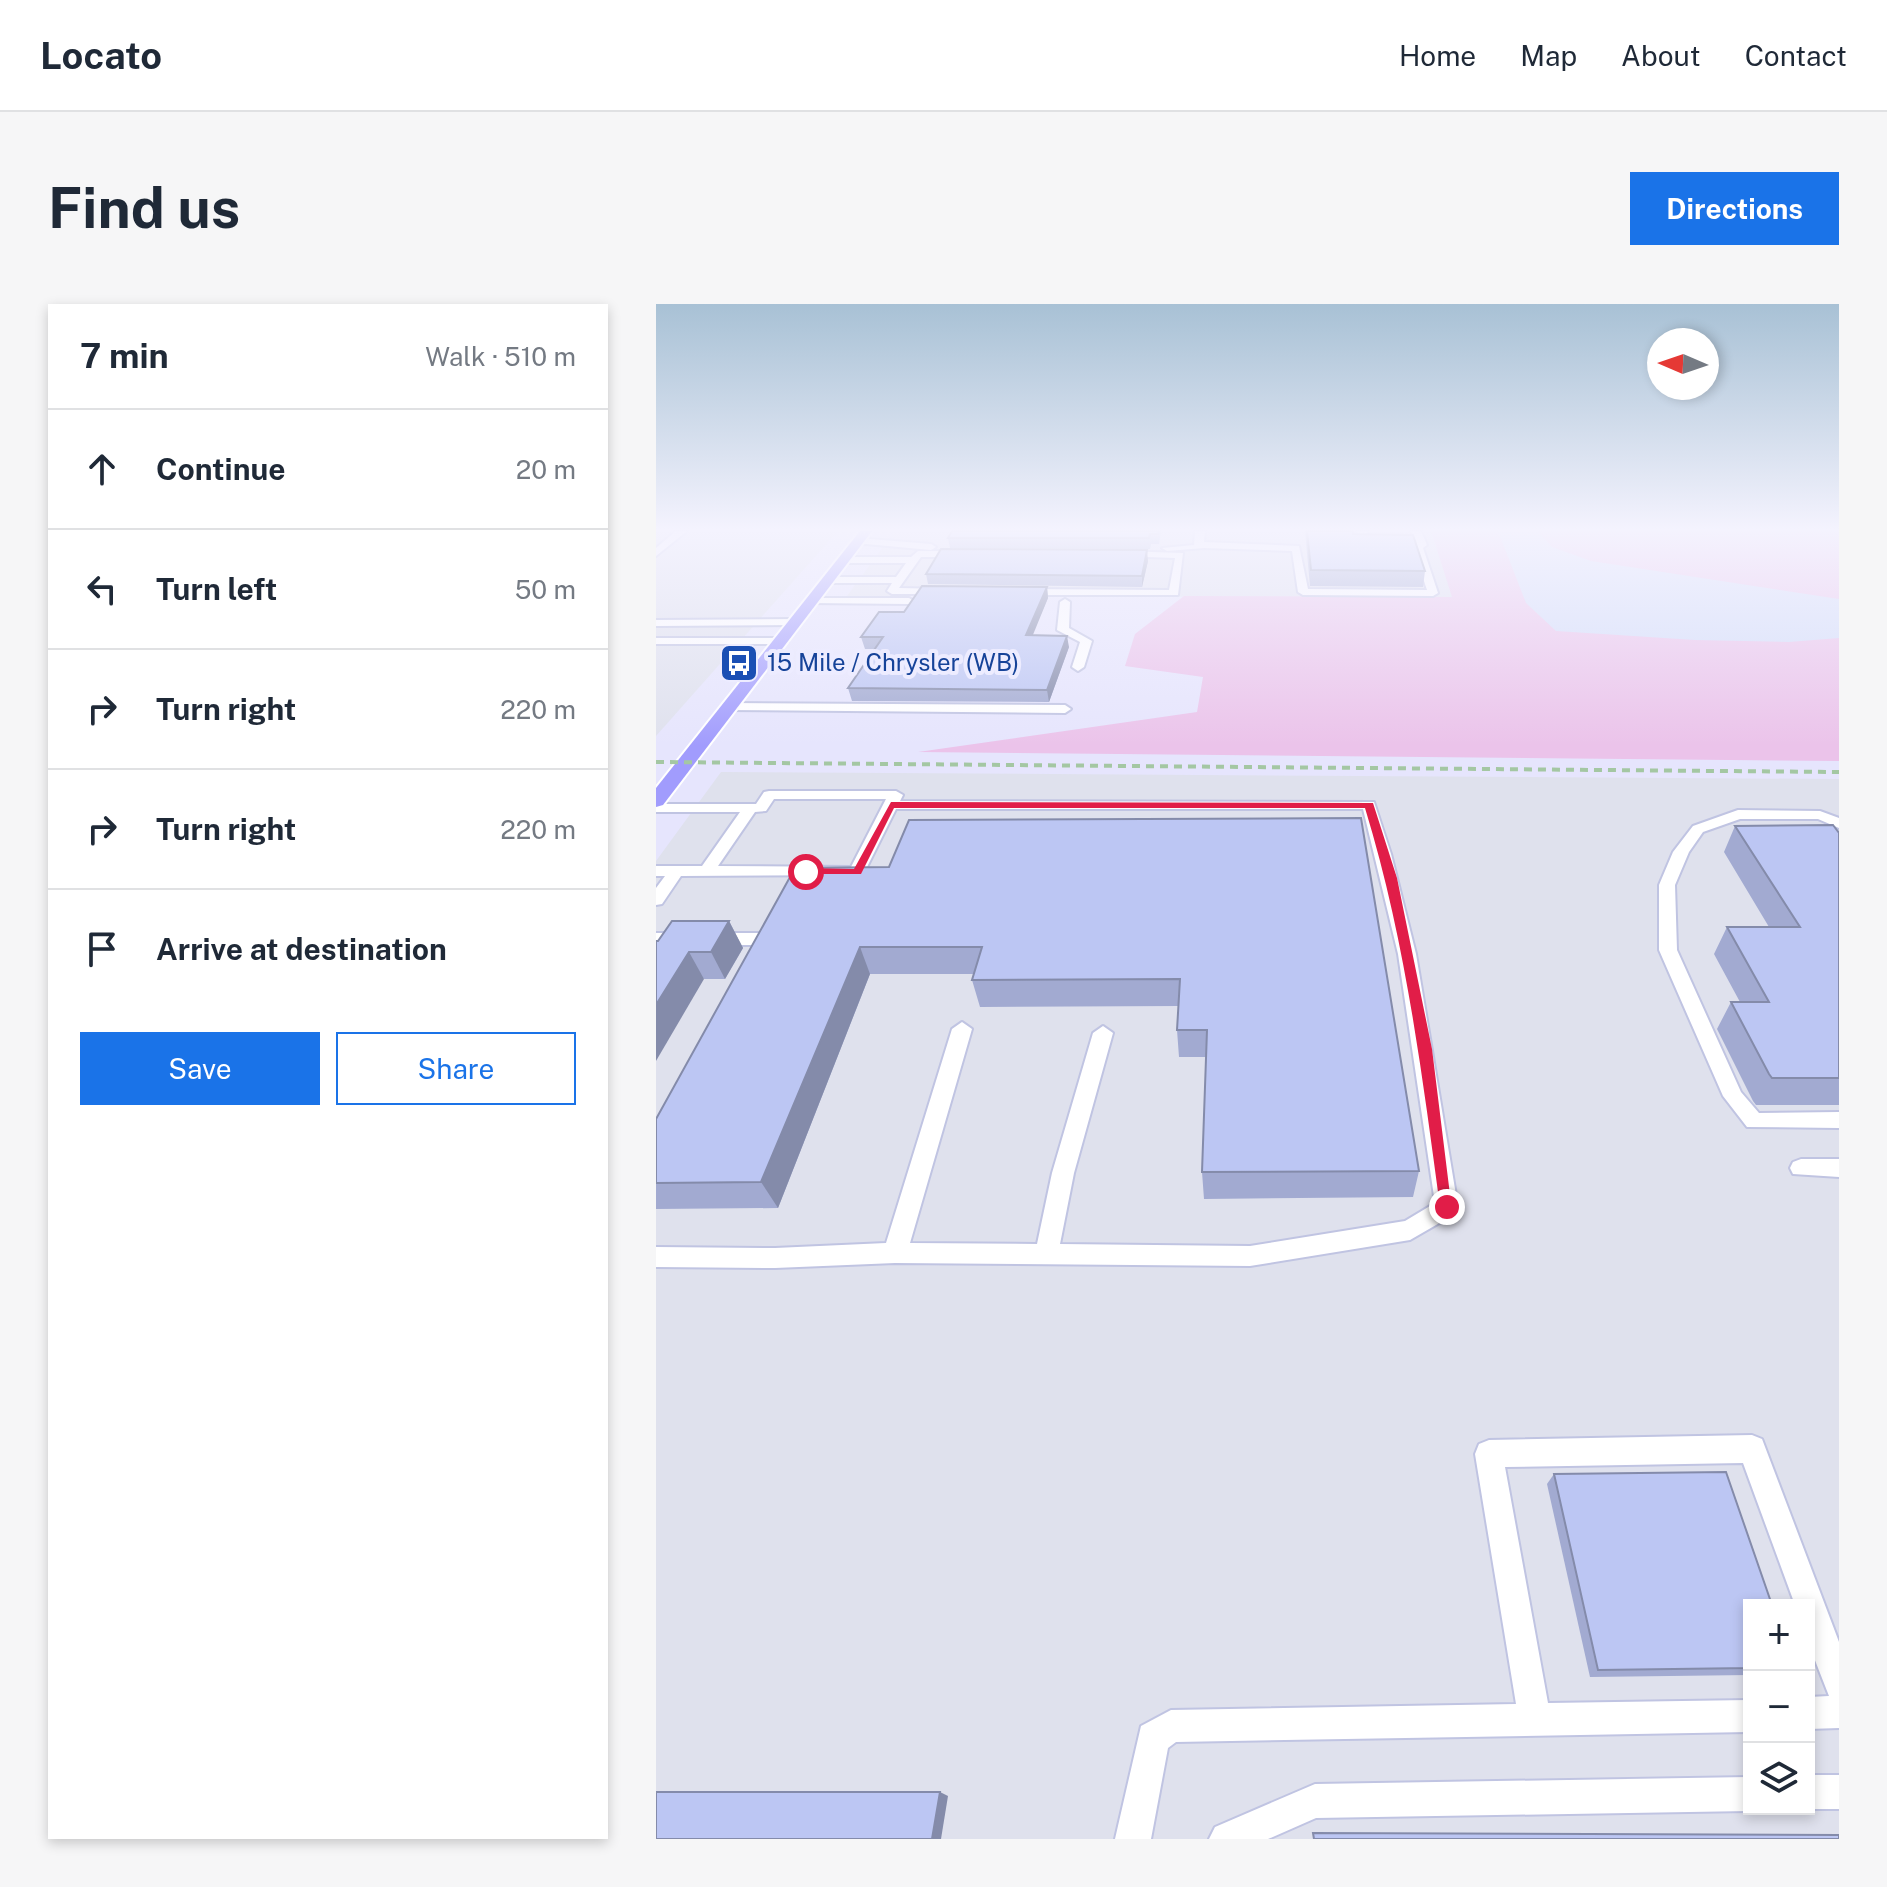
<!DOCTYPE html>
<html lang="en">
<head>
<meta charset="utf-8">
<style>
	:root { --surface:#fff; --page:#f6f6f7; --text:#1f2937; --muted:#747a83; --line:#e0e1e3; --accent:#1a73e8 }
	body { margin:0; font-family:"Public Sans",sans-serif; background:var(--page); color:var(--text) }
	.controls { position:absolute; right:24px; bottom:24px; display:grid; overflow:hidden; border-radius:0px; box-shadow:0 4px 12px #0003 }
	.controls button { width:72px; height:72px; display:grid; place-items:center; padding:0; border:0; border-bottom:2px solid var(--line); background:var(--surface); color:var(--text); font:40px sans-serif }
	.compass { position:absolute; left:991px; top:24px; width:72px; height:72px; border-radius:50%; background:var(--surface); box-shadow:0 4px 12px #0003; rotate:272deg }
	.stop { position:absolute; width:24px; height:24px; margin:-18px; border:6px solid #e11d48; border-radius:50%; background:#fff }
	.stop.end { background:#e11d48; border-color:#fff; box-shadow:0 2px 8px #0008 }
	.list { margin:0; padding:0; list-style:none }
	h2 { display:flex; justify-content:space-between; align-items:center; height:104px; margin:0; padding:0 32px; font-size:34px }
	h2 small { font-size:26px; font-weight:400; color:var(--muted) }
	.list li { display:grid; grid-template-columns:52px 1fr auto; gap:24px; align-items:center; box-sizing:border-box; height:120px; padding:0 32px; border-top:2px solid var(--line) }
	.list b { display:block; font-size:30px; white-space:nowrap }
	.list em { font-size:26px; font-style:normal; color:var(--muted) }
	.actions { display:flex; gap:16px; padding:24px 32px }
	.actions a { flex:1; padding:18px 0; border:2px solid var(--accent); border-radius:0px; text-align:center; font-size:28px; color:var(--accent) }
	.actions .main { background:var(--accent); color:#fff }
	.icon { flex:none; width:44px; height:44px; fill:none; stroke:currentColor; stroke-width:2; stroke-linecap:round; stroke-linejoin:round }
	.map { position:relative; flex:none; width:1183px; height:1535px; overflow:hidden; border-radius:0px }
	header { display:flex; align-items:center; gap:48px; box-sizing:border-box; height:112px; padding:0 40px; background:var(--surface); border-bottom:2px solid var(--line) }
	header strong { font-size:38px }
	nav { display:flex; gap:44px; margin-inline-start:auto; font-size:28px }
	.intro { display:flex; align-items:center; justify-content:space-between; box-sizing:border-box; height:192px; padding:0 48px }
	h1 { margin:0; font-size:56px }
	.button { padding:20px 36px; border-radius:0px; background:var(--accent); color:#fff; font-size:28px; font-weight:700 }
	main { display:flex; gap:48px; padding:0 48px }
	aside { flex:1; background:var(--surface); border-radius:0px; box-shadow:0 4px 12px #0003 }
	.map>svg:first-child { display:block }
</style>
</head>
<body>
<header>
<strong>Locato</strong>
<nav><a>Home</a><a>Map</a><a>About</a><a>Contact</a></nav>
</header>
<div class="intro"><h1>Find us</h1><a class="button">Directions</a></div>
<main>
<aside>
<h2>7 min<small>Walk · 510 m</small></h2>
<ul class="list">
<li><svg class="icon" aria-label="ahead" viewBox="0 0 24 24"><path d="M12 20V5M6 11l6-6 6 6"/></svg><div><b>Continue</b></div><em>20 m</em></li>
<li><svg class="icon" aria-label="left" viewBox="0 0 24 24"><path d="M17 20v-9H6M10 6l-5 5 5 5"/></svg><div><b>Turn left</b></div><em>50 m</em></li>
<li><svg class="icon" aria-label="right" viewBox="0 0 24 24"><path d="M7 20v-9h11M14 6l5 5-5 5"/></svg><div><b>Turn right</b></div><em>220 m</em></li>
<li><svg class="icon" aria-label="right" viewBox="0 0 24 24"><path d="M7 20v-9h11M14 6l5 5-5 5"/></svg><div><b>Turn right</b></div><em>220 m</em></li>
<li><svg class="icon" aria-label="arrive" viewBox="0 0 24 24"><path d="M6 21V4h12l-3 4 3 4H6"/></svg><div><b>Arrive at destination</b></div></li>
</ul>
<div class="actions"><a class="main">Save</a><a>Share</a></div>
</aside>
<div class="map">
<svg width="1183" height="1535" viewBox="0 0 1183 1535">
	<rect width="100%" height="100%" fill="#e6e5fd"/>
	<!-- commercial -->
	<polygon fill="#d3ddf9" points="776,227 1183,227 1183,373 830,372"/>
	<!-- industrial -->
	<g fill="#dfe1ed" fill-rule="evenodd">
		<polygon points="0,227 182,227 0,432"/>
		<polygon points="239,227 775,227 797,293 191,292"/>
		<path d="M65,468L1183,475V1535H0V557ZM1093,1301H1153V1505H1093Z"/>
	</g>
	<!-- green -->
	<g fill="#ebc3ea">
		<polygon points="775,227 842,227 870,299 900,327 1039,336 1133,338 1183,334 1183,457 262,448 541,408 547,373 469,362 479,330 528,292 796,293"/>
		<polygon points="881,227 1183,227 1183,295 935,257 896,243"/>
	</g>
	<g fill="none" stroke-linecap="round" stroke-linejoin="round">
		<defs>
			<g id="minor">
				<polygon points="20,227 31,227 0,252 0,244"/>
				<polygon points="539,227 549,227 548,238 643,242 652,285 771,286 757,244 707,243 701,227 711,227 714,238 760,238 755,227 765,227 771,241 767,244 782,289 777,292 647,291 642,288 636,247 548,244 511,247 506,244 538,241"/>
				<polygon points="202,234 275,240 280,243 275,246 199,239"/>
				<polygon points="262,247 309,247 314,250 309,253 265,253 243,284 291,285 292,287 287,290 236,290 231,287 236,279 172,279 167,276 172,273 240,273 250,259 187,259 182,256 187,253 255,253"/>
				<polygon points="465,247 527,249 522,291 363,291 358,288 363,285 513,286 519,254 462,252"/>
				<polygon points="157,294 253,294 258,297 253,300 153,299 153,295"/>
				<polygon points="409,295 414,298 413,324 436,337 428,363 422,367 416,363 424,338 401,326 404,298"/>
				<polygon points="0,316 140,315 146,318 140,321 0,322"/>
				<polygon points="0,334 126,334 132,337 126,340 0,340"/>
				<polygon points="74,399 409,401 415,405 409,409 69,406 68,403"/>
				<path d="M113,487H240L247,491L244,497L718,498L735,550L760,650L802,903L799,910L754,936L594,962L239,959L119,964L0,963V943L119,944L230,939L296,725L306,718L316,725L254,939L381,940L396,869L437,729L447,722L457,729L418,869L404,940L594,942L749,917L779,899L742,650L707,505H240L207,571L25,572L6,600L0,601V584L9,572H0V562H46L84,508H0V500H100L108,488ZM118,495H230L195,563L62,562L99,508L110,507Z"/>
				<polygon points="1082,506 1164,507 1183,514 1183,524 1162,515 1084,515 1047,528 1033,548 1019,581 1021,646 1085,788 1103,809 1183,808 1183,824 1091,823 1067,792 1003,646 1003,581 1017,548 1037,522"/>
				<polygon points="119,619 128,624 119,639 113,641 0,641 0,629 107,629 113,620"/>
				<polygon points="1145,855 1183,855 1183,873 1137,870 1134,864 1137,858"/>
				<polygon points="1096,1131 1106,1135 1183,1338 1183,1424 1153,1425 1153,1393 1173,1392 1153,1341 1153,1301 1139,1301 1087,1159 849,1163 892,1399 1093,1396 1093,1428 520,1438 512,1444 495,1535 459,1535 485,1422 515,1406 860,1400 819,1150 823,1140 833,1136"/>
				<rect x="1153" y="1471" width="30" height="34"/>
				<polygon points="1093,1473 1093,1505 1098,1505 1093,1507 660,1514 612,1535 553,1535 559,1523 659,1480"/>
			</g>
			<polygon id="major" points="204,227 216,227 7,501 0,503 0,484"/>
		</defs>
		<!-- minor casing -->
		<use href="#minor" stroke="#c0c4e2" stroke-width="4"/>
		<!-- major casing -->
		<use href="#major" stroke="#fff" stroke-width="4"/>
		<!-- minor -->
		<use href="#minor" fill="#fff" fill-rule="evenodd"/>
		<!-- major -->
		<use href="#major" fill="#a19cfd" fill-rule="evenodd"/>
		<!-- rail -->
		<polyline stroke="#a4c7a3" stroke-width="4" stroke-dasharray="8 6" stroke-linecap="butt" points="0,458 1183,468"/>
	</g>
	<!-- wall -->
	<g fill="#a2aad1">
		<polygon points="296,227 505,227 503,240 495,240 494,245 294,244 292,234"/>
		<polygon points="649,227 697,227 697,230 769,267 767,283 654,282"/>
		<polygon points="492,257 486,283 272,280 270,270"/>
		<polygon points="391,283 392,294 376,331 413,343 393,398 196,397 192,384 219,345 209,345 205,333 248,308"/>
		<polygon points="705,514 763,867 757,893 548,895 546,868 550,753 523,753 521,726 523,702 324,703 316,676 318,670 214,670 122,904 0,905 0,815 233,563"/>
		<polygon points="1079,522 1183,529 1183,801 1100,801 1097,797 1061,725 1075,698 1084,698 1058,650 1071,623 1113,623 1068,548"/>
		<polygon points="73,617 87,644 69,675 48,675 2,637"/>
		<polygon points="898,1170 1093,1301 1093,1371 934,1373 891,1180"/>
	</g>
	<!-- shaded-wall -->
	<g fill="#848baa">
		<polygon points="491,246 492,257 486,283 486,272"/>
		<polygon points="391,283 392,294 372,343 370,331"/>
		<polygon points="411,332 413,343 393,398 391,386"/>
		<polygon points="73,617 87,644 69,675 55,648"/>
		<polygon points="204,643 214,670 122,904 105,878"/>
		<polygon points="33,648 48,675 0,757 0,701"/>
		<polygon points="284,1488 292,1492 285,1535 276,1535"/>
	</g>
	<!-- building -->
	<g fill="#bcc6f3" stroke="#848baa" stroke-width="2">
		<polygon points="296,227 503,227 502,230 494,230 493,234 292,234"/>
		<polygon points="651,227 697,227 697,230 757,231 769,267 655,266"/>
		<polygon points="285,245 491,246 486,272 270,270"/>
		<polygon points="266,282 391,283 370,331 411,332 391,386 192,384 227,333 205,333 223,308 248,308"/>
		<polygon points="705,514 763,867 546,868 551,726 521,726 524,675 316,676 326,643 204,643 105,878 0,879 0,815 139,564 233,563 253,516"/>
		<polygon points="1177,521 1183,529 1183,774 1116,774 1113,770 1075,698 1113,698 1071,623 1144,623 1079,522"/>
		<polygon points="16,617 73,617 55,648 33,648 0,701 0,637 2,637"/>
		<polygon points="1070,1168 1116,1301 1093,1301 1093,1364 942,1366 898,1170"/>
		<polygon points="0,1488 284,1488 276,1535 0,1535"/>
		<polygon points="657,1529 1183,1531 1183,1535 658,1535"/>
	</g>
	<!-- sky -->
	<linearGradient id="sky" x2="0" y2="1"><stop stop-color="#a8c1d5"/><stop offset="0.51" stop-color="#f4f3fe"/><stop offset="1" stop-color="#f4f3fe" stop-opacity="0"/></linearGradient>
	<rect width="1183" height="442" fill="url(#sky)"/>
	<!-- route -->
	<path fill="#e11d48" d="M235,498L717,499L741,574L776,745L796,907L791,909L784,903C766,769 749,634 709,504H238L205,570H146L150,564L198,565Z"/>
	<!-- icons -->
	<defs>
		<symbol id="bus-square" viewBox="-11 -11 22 22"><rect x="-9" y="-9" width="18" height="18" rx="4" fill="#1a4fb4" stroke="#edecff"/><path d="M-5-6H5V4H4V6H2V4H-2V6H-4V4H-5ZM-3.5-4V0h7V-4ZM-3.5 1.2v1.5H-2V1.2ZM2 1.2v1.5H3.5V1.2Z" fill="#fff"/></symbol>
	</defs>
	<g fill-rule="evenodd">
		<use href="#bus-square" x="61" y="337" width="44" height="44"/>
	</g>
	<g text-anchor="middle" stroke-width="8" stroke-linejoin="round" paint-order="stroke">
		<!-- far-transit labels -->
		<g font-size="24" fill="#164399" stroke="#edecff" text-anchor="start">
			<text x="111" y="367">15 Mile / Chrysler (WB)</text>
		</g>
	</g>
</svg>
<div class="controls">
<button>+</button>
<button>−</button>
<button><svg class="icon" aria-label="layers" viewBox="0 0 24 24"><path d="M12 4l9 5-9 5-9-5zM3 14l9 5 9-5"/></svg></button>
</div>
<svg class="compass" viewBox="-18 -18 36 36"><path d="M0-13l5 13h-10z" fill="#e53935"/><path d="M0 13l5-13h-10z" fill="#747a83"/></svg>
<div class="stop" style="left:150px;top:568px"></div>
<div class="stop end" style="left:791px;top:903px"></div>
</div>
</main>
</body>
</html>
